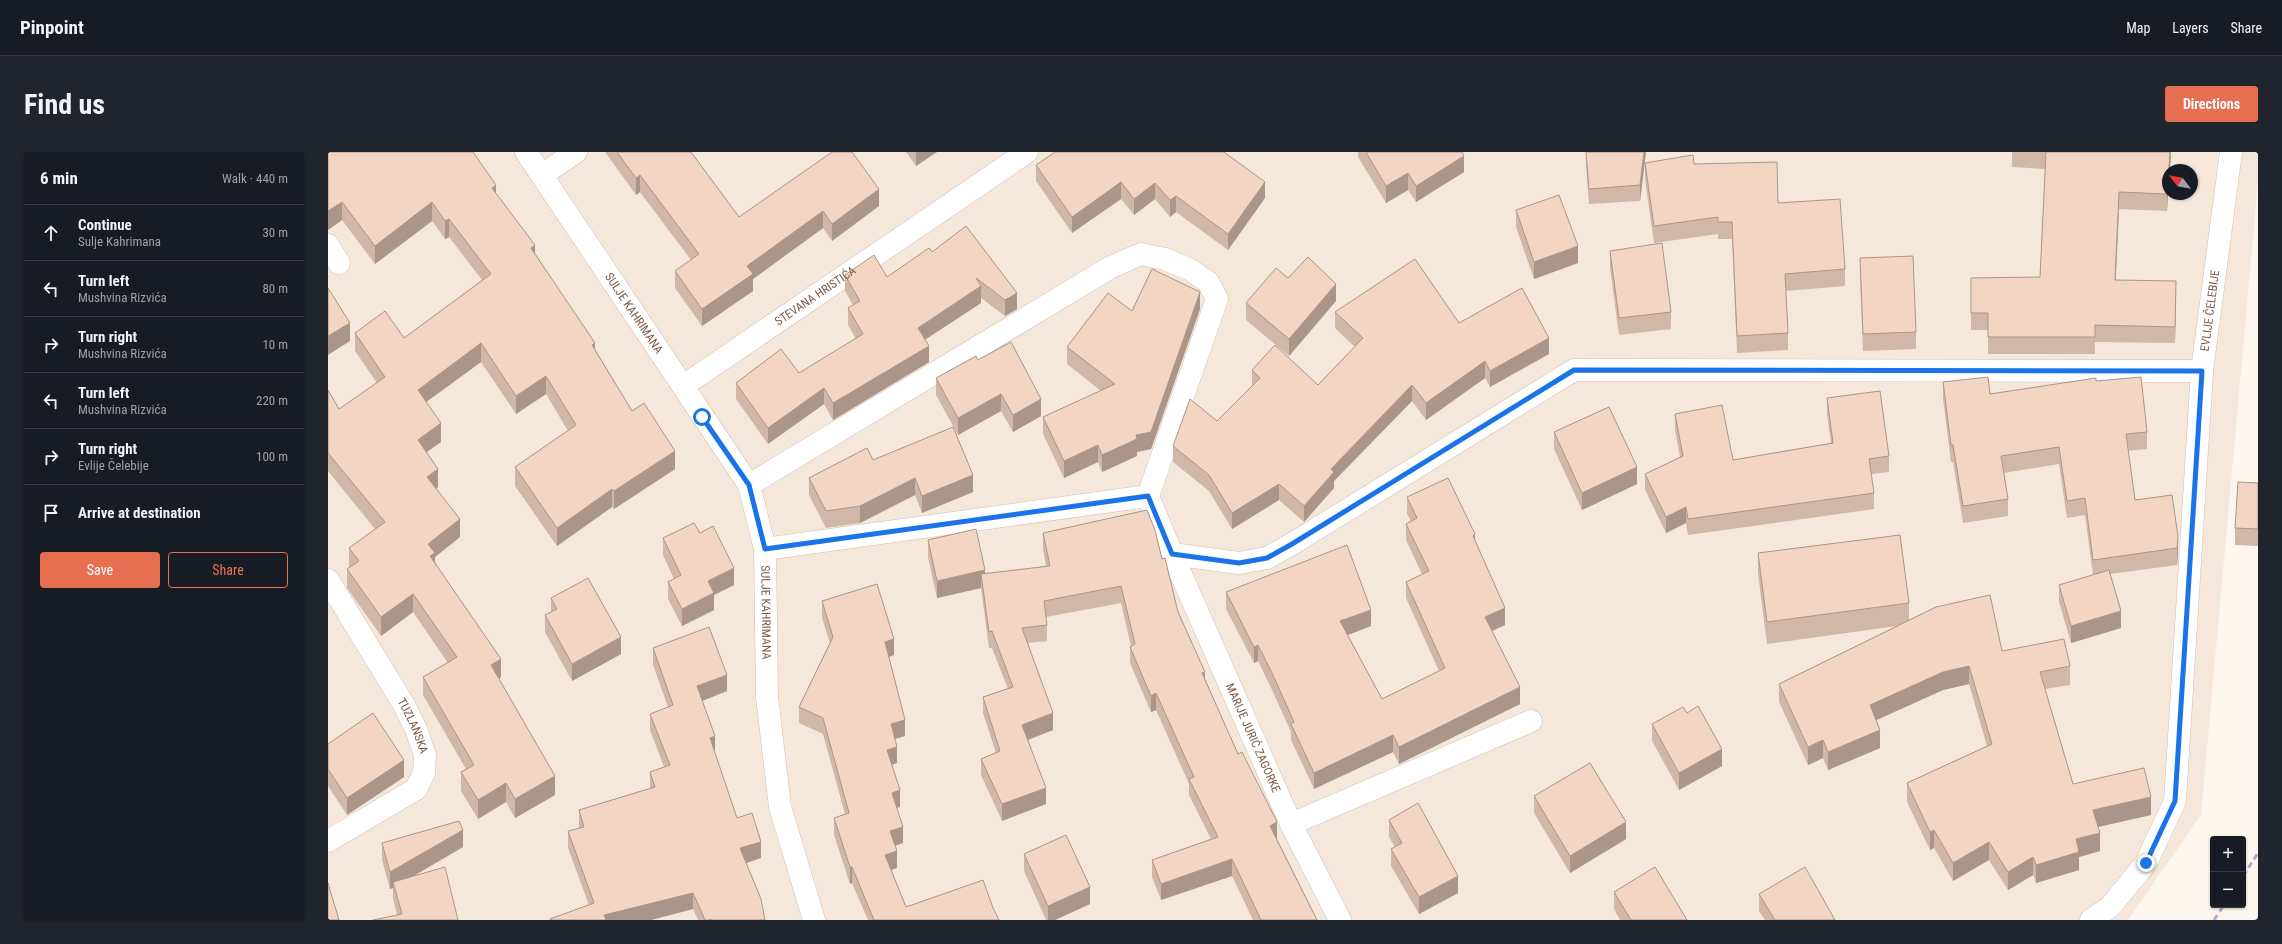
<!DOCTYPE html>
<html lang="en">
<head>
<meta charset="utf-8">
<style>
	:root { --surface:#171b24; --page:#20242c; --text:#f1f3f6; --muted:#9ea1a6; --line:#363941; --accent:#e76f51 }
	body { margin:0; font-family:"Roboto Condensed",sans-serif; background:var(--page); color:var(--text) }
	.controls { position:absolute; right:12px; bottom:12px; display:grid; overflow:hidden; border-radius:4px; box-shadow:0 1px 3px #0004 }
	.controls button { width:36px; height:36px; display:grid; place-items:center; padding:0; border:0; border-bottom:1px solid var(--line); background:var(--surface); color:var(--text); font:20px sans-serif }
	.compass { position:absolute; left:1834px; top:12px; width:36px; height:36px; border-radius:50%; background:var(--surface); box-shadow:0 1px 3px #0004; rotate:301deg }
	.stop { position:absolute; width:12px; height:12px; margin:-9px; border:3px solid #1a73e8; border-radius:50%; background:#fff }
	.stop.end { background:#1a73e8; border-color:#fff; box-shadow:0 1px 4px #0008 }
	.list { margin:0; padding:0; list-style:none }
	h2 { display:flex; justify-content:space-between; align-items:center; height:52px; margin:0; padding:0 16px; font-size:17px }
	h2 small { font-size:13px; font-weight:400; color:var(--muted) }
	.list li { display:grid; grid-template-columns:26px 1fr auto; gap:12px; align-items:center; box-sizing:border-box; height:56px; padding:0 16px; border-top:1px solid var(--line) }
	.list b { display:block; font-size:15px; white-space:nowrap }
	.list p { margin:0; font-size:13px; white-space:nowrap; color:var(--muted) }
	.list em { font-size:13px; font-style:normal; color:var(--muted) }
	.actions { display:flex; gap:8px; padding:12px 16px }
	.actions a { flex:1; padding:9px 0; border:1px solid var(--accent); border-radius:4px; text-align:center; font-size:14px; color:var(--accent) }
	.actions .main { background:var(--accent); color:#fff }
	.icon { flex:none; width:22px; height:22px; fill:none; stroke:currentColor; stroke-width:2; stroke-linecap:round; stroke-linejoin:round }
	.map { position:relative; flex:none; width:1930px; height:768px; overflow:hidden; border-radius:4px }
	header { display:flex; align-items:center; gap:24px; box-sizing:border-box; height:56px; padding:0 20px; background:var(--surface); border-bottom:1px solid var(--line) }
	header strong { font-size:19px }
	nav { display:flex; gap:22px; margin-inline-start:auto; font-size:14px }
	.intro { display:flex; align-items:center; justify-content:space-between; box-sizing:border-box; height:96px; padding:0 24px }
	h1 { margin:0; font-size:28px }
	.button { padding:10px 18px; border-radius:4px; background:var(--accent); color:#fff; font-size:14px; font-weight:700 }
	main { display:flex; gap:24px; padding:0 24px }
	aside { flex:1; background:var(--surface); border-radius:4px; box-shadow:0 1px 3px #0004 }
	.map>svg:first-child { display:block }
</style>
</head>
<body>
<header>
<strong>Pinpoint</strong>
<nav><a>Map</a><a>Layers</a><a>Share</a></nav>
</header>
<div class="intro"><h1>Find us</h1><a class="button">Directions</a></div>
<main>
<aside>
<h2>6 min<small>Walk · 440 m</small></h2>
<ul class="list">
<li><svg class="icon" aria-label="ahead" viewBox="0 0 24 24"><path d="M12 20V5M6 11l6-6 6 6"/></svg><div><b>Continue</b><p>Sulje Kahrimana</p></div><em>30 m</em></li>
<li><svg class="icon" aria-label="left" viewBox="0 0 24 24"><path d="M17 20v-9H6M10 6l-5 5 5 5"/></svg><div><b>Turn left</b><p>Mushvina Rizvića</p></div><em>80 m</em></li>
<li><svg class="icon" aria-label="right" viewBox="0 0 24 24"><path d="M7 20v-9h11M14 6l5 5-5 5"/></svg><div><b>Turn right</b><p>Mushvina Rizvića</p></div><em>10 m</em></li>
<li><svg class="icon" aria-label="left" viewBox="0 0 24 24"><path d="M17 20v-9H6M10 6l-5 5 5 5"/></svg><div><b>Turn left</b><p>Mushvina Rizvića</p></div><em>220 m</em></li>
<li><svg class="icon" aria-label="right" viewBox="0 0 24 24"><path d="M7 20v-9h11M14 6l5 5-5 5"/></svg><div><b>Turn right</b><p>Evlije Čelebije</p></div><em>100 m</em></li>
<li><svg class="icon" aria-label="arrive" viewBox="0 0 24 24"><path d="M6 21V4h12l-3 4 3 4H6"/></svg><div><b>Arrive at destination</b></div></li>
</ul>
<div class="actions"><a class="main">Save</a><a>Share</a></div>
</aside>
<div class="map">
<svg width="1930" height="768" viewBox="0 0 1930 768">
	<rect width="100%" height="100%" fill="#fdf6ec"/>
	<!-- residential -->
	<path fill="#f5e8da" fill-rule="evenodd" d="M0,0H1930V31L1873,663L1800,768H0ZM1840,18H1864V42H1840Z"/>
	<g fill="none" stroke-linecap="round" stroke-linejoin="round">
		<defs>
			<g id="minor">
				<path id="s1" d="M198,0L421,333L437,397L439,545L452,655L486,768"/>
				<polyline points="214,23 248,0"/>
				<polyline points="0,93 11,111"/>
				<path id="s2" d="M355,234L699,0"/>
				<polyline points="421,333 783,115 813,102 837,107 861,117 880,130 889,147 820,344"/>
				<polyline points="437,397 820,344 844,402 911,411 939,406 964,392 1246,218 1874,219"/>
				<path id="s3" d="M844,402L963,672L1012,768"/>
				<path id="s4" d="M0,428L76,553L88,577L97,603L96,621L88,637L0,689"/>
				<polyline points="963,672 1203,569"/>
				<path id="s5" d="M1763,768L1782,755L1818,711L1847,649L1874,219L1903,0"/>
			</g>
		</defs>
		<!-- minor casing -->
		<use href="#minor" stroke="#d1beb0" stroke-width="23"/>
		<!-- minor -->
		<use href="#minor" stroke="#fff" stroke-width="22"/>
		<!-- rail -->
		<g stroke="#b9a8c9" stroke-width="3" stroke-dasharray="6 4" stroke-linecap="butt">
			<polyline points="1915,724 1930,701"/>
			<polyline points="1886,768 1896,753"/>
		</g>
	</g>
	<!-- wall -->
	<g fill="#d1b7a8">
		<polygon points="0,0 168,42 207,101 267,197 304,259 347,317 286,357 284,355 229,394 187,334 187,315 240,279 218,242 188,262 153,210 98,250 113,290 99,300 110,335 108,337 132,385 107,405 107,410 173,525 171,527 227,643 187,666 178,650 150,667 133,639 133,620 138,617 95,543 95,525 120,511 85,460 53,484 19,436 19,417 22,415 21,414 21,396 47,377 0,319 0,238 11,257 49,231 27,199 27,181 76,186 154,128 121,85 117,87 104,69 47,112 14,68 0,78"/>
		<polygon points="277,0 363,0 411,65 551,54 504,89 495,76 425,127 425,139 374,174 347,136 347,119 363,108 312,40 308,43"/>
		<polygon points="578,0 609,0 588,14"/>
		<polygon points="1030,0 1134,0 1136,20 1088,50 1080,38 1058,51 1030,5"/>
		<polygon points="1258,0 1318,0 1312,49 1261,52 1258,14"/>
		<polygon points="1684,0 1843,0 1842,18 1840,18 1840,42 1839,59 1791,57 1787,128 1848,146 1847,191 1767,190 1767,202 1660,202 1660,178 1643,178 1643,126 1712,125 1717,17 1684,15"/>
		<polygon points="1317,11 1366,12 1450,51 1517,117 1517,134 1458,139 1460,181 1460,198 1409,201 1404,87 1390,87 1390,82 1326,91 1317,28"/>
		<polygon points="708,13 937,46 900,98 848,60 842,65 827,47 806,63 793,47 744,81 708,29"/>
		<polygon points="1188,58 1250,111 1206,127 1188,75"/>
		<polygon points="638,74 689,157 677,164 653,146 653,151 597,188 601,210 505,268 496,252 440,292 408,247 408,231 471,221 528,187 520,173 520,156 525,153 517,139 517,123 559,125 604,100"/>
		<polygon points="1282,99 1343,160 1343,177 1291,183 1282,116"/>
		<polygon points="1532,106 1588,180 1588,197 1535,199 1532,123"/>
		<polygon points="960,126 1008,149 961,204 918,168 918,151"/>
		<polygon points="872,157 823,297 809,300 809,304 774,320 770,310 736,326 715,282 715,265 773,239 739,212 739,195 804,159"/>
		<polygon points="1007,160 1131,171 1221,202 1162,235 1157,226 1098,268 1084,249 1006,329 1006,336 976,370 951,348 904,377 881,339 845,310 845,294 889,269 924,234 924,218 990,233 1027,195 1007,176"/>
		<polygon points="650,208 713,264 685,280 673,259 630,283 608,243 608,226"/>
		<polygon points="1768,229 1819,280 1819,297 1800,299 1807,348 1844,343 1850,401 1849,413 1782,422 1793,476 1743,491 1731,450 1731,433 1765,423 1757,363 1739,366 1731,312 1676,321 1680,347 1680,364 1635,371 1625,310 1623,310 1615,247 1615,230 1662,242"/>
		<polygon points="1499,246 1561,304 1561,320 1543,322 1546,341 1546,357 1360,383 1358,371 1338,381 1317,338 1317,322 1352,305 1347,278 1347,262 1405,308 1503,291 1499,262"/>
		<polygon points="1226,280 1309,332 1254,358 1226,297"/>
		<polygon points="545,308 645,340 594,361 587,343 532,371 498,376 481,343 481,326"/>
		<polygon points="1930,331 1930,394 1907,393 1907,376"/>
		<polygon points="1079,345 1147,390 1177,473 1164,479 1192,552 1071,612 1065,600 986,637 963,588 963,580 945,540 930,509 926,511 898,457 898,440 1043,474 1019,483 1054,547 1111,519 1078,446 1078,430 1094,422 1078,388 1078,372 1083,369 1079,362"/>
		<polygon points="372,381 406,433 386,443 386,458 354,474 340,447 340,430 346,427 335,403 335,386"/>
		<polygon points="715,381 834,407 850,460 877,527 910,602 949,687 989,768 925,768 904,724 833,748 824,725 824,708 883,687 861,643 861,632 828,558 823,560 802,511 802,495 803,494 793,451 718,465 719,473 719,489 700,491 725,578 700,588 718,652 674,669 653,623 653,607 668,601 655,561 655,545 680,537 664,496 661,496 653,436 609,446 600,405 600,388 657,422 718,414 715,397"/>
		<polygon points="1430,401 1581,451 1581,469 1674,499 1742,514 1742,533 1717,537 1745,632 1823,663 1770,675 1772,699 1751,705 1751,718 1708,731 1705,723 1680,738 1661,708 1625,729 1606,696 1602,698 1579,650 1579,631 1659,594 1641,532 1615,538 1548,568 1552,596 1500,618 1495,606 1480,613 1451,550 1451,532 1569,474 1439,492 1430,422"/>
		<polygon points="223,446 293,502 244,529 217,480 217,463 223,460"/>
		<polygon points="494,449 566,503 561,505 577,584 567,587 569,611 564,613 572,655 569,656 575,691 567,694 569,716 563,718 578,755 665,756 671,768 540,768 524,731 522,732 506,683 506,666 517,662 495,582 471,571 471,555 502,491 494,466"/>
		<polygon points="325,496 399,539 374,549 387,601 409,666 433,706 418,711 437,768 370,768 365,757 323,768 222,768 222,767 261,753 240,696 240,679 251,676 251,658 322,636 322,620 336,615 322,578 322,562 340,555 325,513"/>
		<polygon points="1359,561 1394,614 1351,638 1324,589 1324,572"/>
		<polygon points="0,592 76,625 19,663 0,634"/>
		<polygon points="1206,644 1298,687 1242,721 1206,661"/>
		<polygon points="1061,668 1130,741 1091,762 1063,714 1063,697 1067,695 1061,685"/>
		<polygon points="54,691 135,695 86,724 130,768 69,763 65,746 65,736 62,737 54,708"/>
		<polygon points="696,702 762,752 727,768 718,768 696,719"/>
		<polygon points="1286,740 1359,768 1292,768 1286,757"/>
		<polygon points="1431,742 1507,768 1437,768 1431,759"/>
	</g>
	<!-- shaded-wall -->
	<g fill="#aa9588">
		<polygon points="588,0 609,0 588,14"/>
		<polygon points="1316,0 1318,0 1312,49 1312,33"/>
		<polygon points="1842,0 1843,0 1842,18 1840,18"/>
		<polygon points="1136,4 1136,20 1088,50 1088,34"/>
		<polygon points="1080,21 1080,38 1058,51 1058,34"/>
		<polygon points="312,23 312,40 308,43 308,26"/>
		<polygon points="1840,26 1840,42 1839,59 1839,42"/>
		<polygon points="793,30 793,47 744,81 744,65"/>
		<polygon points="937,30 937,46 900,98 900,82"/>
		<polygon points="827,31 827,47 806,63 806,47"/>
		<polygon points="168,33 168,52 164,36"/>
		<polygon points="551,37 551,54 504,89 504,72"/>
		<polygon points="1791,40 1791,57 1787,145 1787,128"/>
		<polygon points="848,44 848,60 842,65 842,48"/>
		<polygon points="14,50 14,68 0,78 0,59"/>
		<polygon points="104,50 104,69 47,112 47,94"/>
		<polygon points="495,59 495,76 425,127 425,139 374,174 374,157 419,114"/>
		<polygon points="121,67 121,85 117,87 117,69"/>
		<polygon points="207,93 207,111 203,96"/>
		<polygon points="1250,94 1250,111 1206,127 1206,110"/>
		<polygon points="1848,129 1848,146 1847,191 1847,175"/>
		<polygon points="1008,132 1008,149 961,204 961,187"/>
		<polygon points="653,134 653,151 590,192 590,176"/>
		<polygon points="872,140 872,157 823,297 809,300 809,304 774,320 774,303 808,283"/>
		<polygon points="689,141 689,157 677,164 677,148"/>
		<polygon points="22,171 22,189 0,203 0,184"/>
		<polygon points="1221,186 1221,202 1162,235 1162,219"/>
		<polygon points="153,191 153,210 90,256 90,238"/>
		<polygon points="267,191 267,210 264,193"/>
		<polygon points="601,194 601,210 505,268 505,251"/>
		<polygon points="1157,209 1157,226 1098,268 1098,251"/>
		<polygon points="218,224 218,242 188,262 188,244"/>
		<polygon points="1084,233 1084,249 1006,329 1006,336 976,370 976,354 1003,317"/>
		<polygon points="496,236 496,252 440,292 440,276"/>
		<polygon points="673,242 673,259 630,283 630,266"/>
		<polygon points="713,247 713,264 685,280 685,263"/>
		<polygon points="113,271 113,290 90,306 90,288"/>
		<polygon points="770,293 770,310 736,326 736,309"/>
		<polygon points="347,299 347,317 286,357 286,339"/>
		<polygon points="1309,315 1309,332 1254,358 1254,341"/>
		<polygon points="110,317 110,335 99,343 99,325"/>
		<polygon points="645,323 645,340 594,361 594,344"/>
		<polygon points="587,326 587,343 532,371 532,354"/>
		<polygon points="951,332 951,348 904,377 904,361"/>
		<polygon points="284,337 284,355 229,394 229,376"/>
		<polygon points="1358,355 1358,371 1338,381 1338,365"/>
		<polygon points="132,367 132,385 107,405 107,419 102,422 100,392"/>
		<polygon points="1147,382 1147,399 1145,384"/>
		<polygon points="1850,384 1850,401 1849,413 1849,396"/>
		<polygon points="406,416 406,433 386,443 386,458 354,474 354,457 380,429"/>
		<polygon points="657,418 657,435 653,422 653,436 609,446 609,429"/>
		<polygon points="85,442 85,460 53,484 53,465"/>
		<polygon points="1177,456 1177,473 1157,482 1157,465"/>
		<polygon points="1043,458 1043,474 1012,486 1012,469"/>
		<polygon points="1793,459 1793,476 1743,491 1743,474"/>
		<polygon points="293,485 293,502 244,529 244,512"/>
		<polygon points="566,487 566,503 557,506 557,490"/>
		<polygon points="930,493 930,509 926,511 926,495"/>
		<polygon points="173,507 173,525 163,531 163,513"/>
		<polygon points="1641,514 1641,532 1615,538 1542,571 1542,553 1615,520"/>
		<polygon points="877,520 877,536 874,521"/>
		<polygon points="399,523 399,539 369,551 369,534"/>
		<polygon points="1192,535 1192,552 1071,612 1071,595"/>
		<polygon points="828,541 828,558 823,560 823,544"/>
		<polygon points="725,561 725,578 694,590 694,573"/>
		<polygon points="577,568 577,584 563,588 563,572"/>
		<polygon points="1552,578 1552,596 1500,618 1500,600"/>
		<polygon points="1065,583 1065,600 986,637 986,621"/>
		<polygon points="387,584 387,601 382,603 382,586"/>
		<polygon points="1495,588 1495,606 1480,613 1480,595"/>
		<polygon points="569,595 569,611 559,614 559,598"/>
		<polygon points="1394,597 1394,614 1351,638 1351,621"/>
		<polygon points="76,608 76,625 19,663 19,646"/>
		<polygon points="227,624 227,643 187,666 187,647"/>
		<polygon points="178,631 178,650 150,667 150,648"/>
		<polygon points="718,636 718,652 674,669 674,652"/>
		<polygon points="572,638 572,655 564,657 564,641"/>
		<polygon points="1823,645 1823,663 1765,676 1765,658"/>
		<polygon points="949,670 949,687 942,690 942,674"/>
		<polygon points="1298,670 1298,687 1242,721 1242,704"/>
		<polygon points="575,675 575,691 562,695 562,679"/>
		<polygon points="135,678 135,695 66,735 65,730 65,736 62,737 62,720"/>
		<polygon points="1606,678 1606,696 1602,698 1602,680"/>
		<polygon points="1772,681 1772,699 1751,705 1751,718 1708,731 1708,713 1748,687"/>
		<polygon points="433,690 433,706 412,713 412,696"/>
		<polygon points="1661,690 1661,708 1625,729 1625,711"/>
		<polygon points="569,699 569,716 557,720 557,703"/>
		<polygon points="1705,705 1705,723 1680,738 1680,720"/>
		<polygon points="904,707 904,724 833,748 833,732"/>
		<polygon points="522,715 524,715 524,731 522,732"/>
		<polygon points="1130,724 1130,741 1091,762 1091,745"/>
		<polygon points="762,735 762,752 727,768 720,768 720,754"/>
		<polygon points="365,741 365,757 323,768 276,768 276,763"/>
	</g>
	<!-- building -->
	<g fill="#f3d5c3" stroke="#aa9588">
		<polygon points="0,0 145,0 168,33 164,36 207,93 203,96 267,191 264,193 304,259 316,251 347,299 286,339 284,337 229,376 187,315 248,273 218,224 188,244 153,191 90,238 113,271 90,288 110,317 99,325 132,367 100,392 107,401 102,404 173,507 163,513 227,624 187,647 178,631 150,648 133,620 146,613 95,525 129,505 85,442 53,465 19,417 31,409 21,396 57,370 0,301 0,238 11,257 57,225 27,181 57,159 76,186 163,122 121,67 117,69 104,50 47,94 14,50 0,59"/>
		<polygon points="289,0 363,0 411,65 504,0 524,0 551,37 504,72 495,59 419,114 425,122 374,157 347,119 371,102 312,23 308,26"/>
		<polygon points="727,0 896,0 937,30 900,82 848,44 842,48 827,31 806,47 793,30 744,65 708,13"/>
		<polygon points="1038,0 1134,0 1136,4 1088,34 1080,21 1058,34"/>
		<polygon points="1258,0 1316,0 1312,33 1261,37"/>
		<polygon points="1718,0 1842,0 1839,42 1791,40 1787,128 1848,129 1847,175 1767,173 1767,185 1660,185 1660,161 1643,161 1643,126 1712,125"/>
		<polygon points="1365,3 1366,12 1449,10 1450,51 1512,47 1517,117 1457,122 1460,181 1409,184 1404,70 1390,70 1390,65 1326,74 1317,11"/>
		<polygon points="1231,43 1250,94 1206,110 1188,58"/>
		<polygon points="638,74 689,141 677,148 648,126 653,134 590,176 601,194 505,251 496,236 440,276 408,231 453,197 471,221 535,182 520,156 532,149 517,123 546,103 559,125 601,96 604,100"/>
		<polygon points="1334,91 1343,160 1291,166 1282,99"/>
		<polygon points="1585,104 1588,180 1535,182 1532,106"/>
		<polygon points="980,105 1008,132 961,187 918,151 948,116 960,126"/>
		<polygon points="1087,107 1131,171 1194,136 1221,186 1162,219 1157,209 1098,251 1084,233 1003,317 1006,320 976,354 951,332 904,361 881,323 845,294 862,247 889,269 932,226 924,218 947,193 990,233 1035,186 1007,160"/>
		<polygon points="824,117 872,140 823,280 808,283 809,287 774,303 770,293 736,309 715,265 787,232 739,195 780,141 804,159"/>
		<polygon points="0,136 22,171 0,184"/>
		<polygon points="683,190 713,247 685,263 673,242 630,266 608,226 648,204 650,208"/>
		<polygon points="1660,225 1662,242 1768,226 1768,229 1813,225 1819,280 1798,282 1807,348 1844,343 1850,384 1849,396 1765,408 1757,346 1739,349 1731,295 1673,304 1680,347 1635,354 1625,293 1623,293 1615,230"/>
		<polygon points="1552,239 1561,304 1541,307 1546,341 1360,367 1358,355 1338,365 1317,322 1355,304 1347,262 1394,253 1405,308 1505,291 1499,246"/>
		<polygon points="1281,255 1309,315 1254,341 1226,280"/>
		<polygon points="625,275 645,323 594,344 587,326 532,354 498,359 481,326 539,296 545,308"/>
		<polygon points="1120,326 1147,382 1145,384 1177,456 1157,465 1192,535 1071,595 1065,583 986,621 963,572 966,570 945,523 930,493 926,495 898,440 1019,393 1043,458 1012,469 1054,547 1117,516 1078,430 1101,419 1078,372 1089,366 1079,345"/>
		<polygon points="1910,330 1930,331 1930,377 1907,376"/>
		<polygon points="819,358 827,378 834,407 837,406 850,460 877,520 874,521 910,602 914,600 949,670 942,674 989,768 933,768 904,707 833,732 824,708 890,685 861,627 866,625 828,541 823,544 802,495 807,492 793,434 716,449 719,473 694,476 725,561 694,573 718,636 674,652 653,607 672,599 655,545 685,535 664,479 661,480 653,422 722,414 715,381"/>
		<polygon points="366,371 372,381 385,374 406,416 380,429 386,441 354,457 340,430 353,423 335,386"/>
		<polygon points="648,377 657,418 609,429 600,388"/>
		<polygon points="1572,383 1581,451 1439,470 1430,401"/>
		<polygon points="1781,418 1793,459 1743,474 1731,433"/>
		<polygon points="260,426 293,485 244,512 217,463 229,457 223,446"/>
		<polygon points="549,432 566,487 557,490 577,568 563,572 569,595 559,598 572,638 564,641 575,675 562,679 569,699 557,703 578,755 655,728 665,756 671,768 546,768 524,715 522,715 506,666 521,661 495,566 471,555 505,485 494,449"/>
		<polygon points="1662,443 1674,499 1736,487 1742,514 1712,520 1745,632 1816,616 1823,645 1765,658 1772,681 1748,687 1751,700 1708,713 1705,705 1680,720 1661,690 1625,711 1606,678 1602,680 1579,631 1664,592 1641,514 1615,520 1542,553 1552,578 1500,600 1495,588 1480,595 1451,532 1608,455"/>
		<polygon points="381,475 399,523 369,534 387,584 382,586 409,666 424,661 433,690 412,696 433,747 437,768 383,768 383,767 380,768 377,768 365,741 276,763 278,768 223,768 222,767 266,751 240,679 256,675 251,658 327,635 322,620 342,613 322,562 345,553 325,496"/>
		<polygon points="1370,554 1394,597 1351,621 1324,572 1355,555 1359,561"/>
		<polygon points="45,561 76,608 19,646 0,617 0,592"/>
		<polygon points="1262,611 1298,670 1242,704 1206,644"/>
		<polygon points="1090,651 1130,724 1091,745 1063,697 1074,691 1061,668"/>
		<polygon points="131,669 135,678 62,720 54,691"/>
		<polygon points="738,683 762,735 720,754 696,702"/>
		<polygon points="117,715 130,768 45,768 74,762 65,730"/>
		<polygon points="1327,715 1359,768 1303,768 1286,740"/>
		<polygon points="1477,715 1507,768 1447,768 1431,742"/>
		<polygon points="0,731 11,768 0,768"/>
	</g>
	<g fill="none" stroke-linecap="round" stroke-linejoin="round">
		<!-- route -->
		<polyline stroke="#1a73e8" stroke-width="5" points="374,265 421,333 437,397 820,344 844,402 911,411 939,406 964,392 1246,218 1874,219 1847,649 1818,711"/>
	</g>
	<g text-anchor="middle" stroke-width="3" stroke-linejoin="round" paint-order="stroke">
		<!-- street labels -->
		<g font-size="12" fill="#7a5c4d" stroke="#fffaf3">
			<text dy="4" stroke="none"><textPath href="#s2" startOffset="160">STEVANA HRISTIĆA</textPath></text>
			<text dy="4" stroke="none"><textPath href="#s5" startOffset="640">EVLIJE ČELEBIJE</textPath></text>
			<text dy="4" stroke="none"><textPath href="#s1" startOffset="194">SULJE KAHRIMANA</textPath></text>
			<text dy="4" stroke="none"><textPath href="#s1" startOffset="530">SULJE KAHRIMANA</textPath></text>
			<text dy="4" stroke="none"><textPath href="#s4" startOffset="169">TUZLANSKA</textPath></text>
			<text dy="4" stroke="none"><textPath href="#s3" startOffset="201">MARIJE JURIĆ ZAGORKE</textPath></text>
		</g>
	</g>
</svg>
<div class="controls">
<button>+</button>
<button>−</button>
</div>
<svg class="compass" viewBox="-18 -18 36 36"><path d="M0-13l5 13h-10z" fill="#e53935"/><path d="M0 13l5-13h-10z" fill="#9ea1a6"/></svg>
<div class="stop" style="left:374px;top:265px"></div>
<div class="stop end" style="left:1818px;top:711px"></div>
</div>
</main>
</body>
</html>
